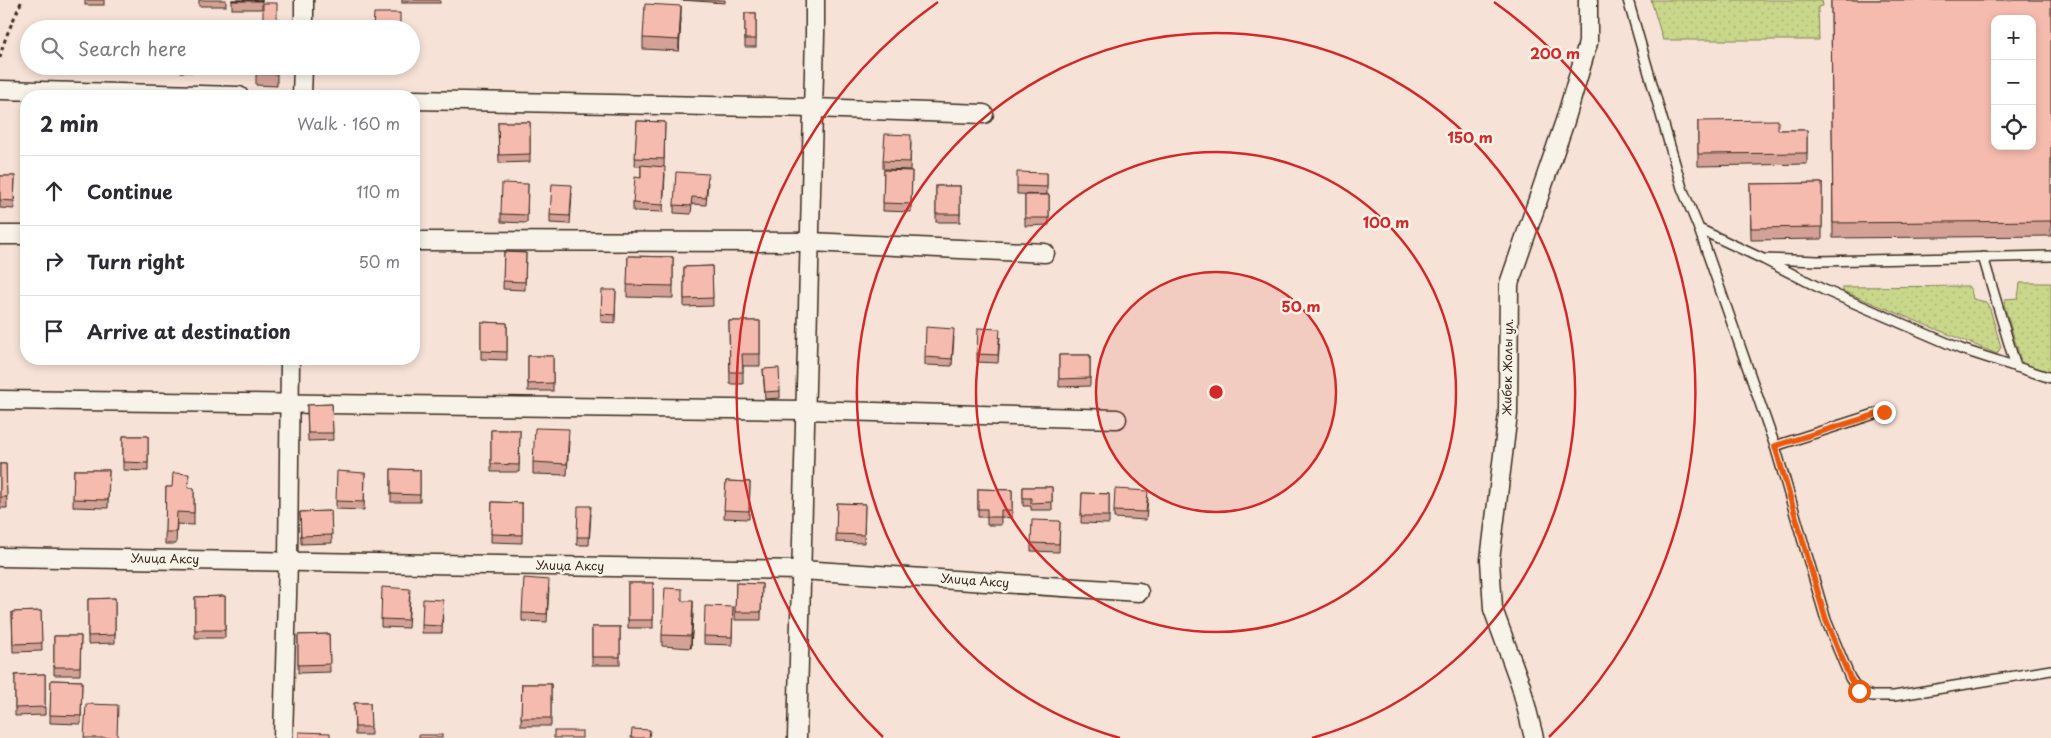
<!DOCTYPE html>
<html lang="en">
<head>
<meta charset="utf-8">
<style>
	:root { --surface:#fff; --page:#f7f7f7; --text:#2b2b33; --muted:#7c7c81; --line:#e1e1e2 }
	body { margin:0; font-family:"Playpen Sans",sans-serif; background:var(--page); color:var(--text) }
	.controls { position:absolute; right:15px; top:15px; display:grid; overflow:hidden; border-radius:10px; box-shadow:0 2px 8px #0003 }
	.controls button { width:45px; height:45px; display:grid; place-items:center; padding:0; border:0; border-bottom:1px solid var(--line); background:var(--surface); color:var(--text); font:25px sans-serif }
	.stop { position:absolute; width:15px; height:15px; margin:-11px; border:4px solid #ea580c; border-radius:50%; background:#fff }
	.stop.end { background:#ea580c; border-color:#fff; box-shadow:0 1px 5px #0008 }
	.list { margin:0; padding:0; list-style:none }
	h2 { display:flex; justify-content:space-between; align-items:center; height:65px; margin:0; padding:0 20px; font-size:21px }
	h2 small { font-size:16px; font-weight:400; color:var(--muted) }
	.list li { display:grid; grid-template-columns:32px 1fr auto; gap:15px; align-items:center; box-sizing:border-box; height:70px; padding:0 20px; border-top:1px solid var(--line) }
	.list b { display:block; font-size:19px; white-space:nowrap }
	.list em { font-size:16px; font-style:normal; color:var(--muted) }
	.icon { flex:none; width:28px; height:28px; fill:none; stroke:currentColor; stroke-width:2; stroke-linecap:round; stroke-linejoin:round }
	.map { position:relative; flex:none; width:2051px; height:738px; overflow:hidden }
	.search { position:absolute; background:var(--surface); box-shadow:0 2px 8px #0003; left:20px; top:20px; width:400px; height:55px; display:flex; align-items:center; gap:12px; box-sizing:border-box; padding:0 18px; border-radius:28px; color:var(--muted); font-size:19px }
	.panel { position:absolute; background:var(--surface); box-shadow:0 2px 8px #0003; left:20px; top:90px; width:400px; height:275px; border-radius:20px }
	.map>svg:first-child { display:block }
</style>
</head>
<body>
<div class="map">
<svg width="2051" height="738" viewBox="0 0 2051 738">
	<defs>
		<pattern id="grass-dots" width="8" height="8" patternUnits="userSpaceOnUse" patternTransform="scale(1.25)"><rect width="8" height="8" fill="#c9d78a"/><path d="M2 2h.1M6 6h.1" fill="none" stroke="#aeb977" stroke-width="1.8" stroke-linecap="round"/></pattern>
	</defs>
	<rect width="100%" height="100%" fill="#f6e2d7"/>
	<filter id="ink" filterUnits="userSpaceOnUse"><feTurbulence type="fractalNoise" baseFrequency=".02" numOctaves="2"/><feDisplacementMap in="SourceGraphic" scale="10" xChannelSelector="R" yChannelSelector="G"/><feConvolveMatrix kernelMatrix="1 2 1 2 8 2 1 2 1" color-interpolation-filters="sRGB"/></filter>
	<g filter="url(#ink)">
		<!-- grass -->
		<g fill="url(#grass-dots)" stroke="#828054">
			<polygon points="1651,0 1822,0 1823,6 1818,7 1819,40 1663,40"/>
			<polygon points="2020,283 2051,283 2051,372 2022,364 2004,304 2005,299 2018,298"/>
			<polygon points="1968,286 1971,290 1973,299 1986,302 1990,309 2001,347 1997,354 1843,291 1843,287"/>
		</g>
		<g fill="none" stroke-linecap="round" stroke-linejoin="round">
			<defs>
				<g id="service">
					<polyline points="1628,0 1682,188 1699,229 1763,259 1818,261 2051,256"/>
					<polyline points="1699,229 1775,446 1884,411"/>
					<polyline points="1983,257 2016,367"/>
					<polyline points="1765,260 1822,289 1961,349 2051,378"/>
					<polyline points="1775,446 1826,620 1850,678 1859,691 1872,696 1894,696 2051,670"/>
				</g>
				<g id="minor">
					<polyline points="304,29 304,0"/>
					<polyline points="0,90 239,96"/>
					<polyline points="302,96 303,66"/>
					<polyline points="414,100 813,108 984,114"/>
					<polyline points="0,235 26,235"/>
					<polyline points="414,241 810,242 1045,253"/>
					<polyline points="0,400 805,410 1117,419"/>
					<polyline points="0,557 801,570 1139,592"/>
					<polyline points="283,738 288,561 290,359"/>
					<polyline points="797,738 815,34 815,0"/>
					<polyline points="1534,738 1521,686 1493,609 1490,560 1508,414 1509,284 1565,121 1588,43 1588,0"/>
				</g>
			</defs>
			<!-- service casing -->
			<use href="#service" stroke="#3b2a1e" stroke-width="12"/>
			<!-- minor casing -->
			<use href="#minor" stroke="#3b2a1e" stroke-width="21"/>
			<!-- path -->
			<path stroke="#3b2a1e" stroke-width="3" stroke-dasharray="4 4" stroke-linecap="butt" d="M0,58C4,37 14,20 22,0"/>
			<!-- service -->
			<use href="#service" stroke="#f7f3e8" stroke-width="9"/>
			<!-- minor -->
			<use href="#minor" stroke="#f7f3e8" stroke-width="18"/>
		</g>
		<!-- wall -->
		<g fill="#d3a196" stroke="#3b2a1e">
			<rect x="85" y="0" width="19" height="5"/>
			<rect x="199" y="0" width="27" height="6"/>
			<rect x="232" y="0" width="30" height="9"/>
			<rect x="402" y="0" width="38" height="3"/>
			<polygon points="681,0 725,0 725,3"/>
			<polygon points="1831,0 2051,0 2051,236 1833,238"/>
			<rect x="745" y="13" width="11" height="34"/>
			<polygon points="681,18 679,51 643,49 643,38"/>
			<rect x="181" y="66" width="33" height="6"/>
			<polygon points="230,66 277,66 277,86 256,85 256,71 230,70"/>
			<polygon points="637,121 665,122 664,167 665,175 663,212 633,211 633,203 641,178 641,166 635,166"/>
			<polygon points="1698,121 1778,130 1807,130 1807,164 1698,166"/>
			<polygon points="498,122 530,122 530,162 499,163"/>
			<polygon points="911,143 910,170 883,169 883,161"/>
			<polygon points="884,170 912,171 911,212 883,211"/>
			<polygon points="1047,173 1047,195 1017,194 1017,186"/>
			<polygon points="0,176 15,176 14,209 0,208"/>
			<polygon points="708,182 706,205 692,204 691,214 674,213 674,205"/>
			<polygon points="1822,183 1822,239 1751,240 1750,184"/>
			<polygon points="528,184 527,223 501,222 501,214"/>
			<rect x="936" y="186" width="24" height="36"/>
			<polygon points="572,193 570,224 550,223 550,215"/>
			<polygon points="1025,195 1049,195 1049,225 1025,226"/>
			<polygon points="504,252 526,253 525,290 503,289"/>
			<polygon points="628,256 673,257 673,298 627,297"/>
			<polygon points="712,266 713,306 684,307 684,267"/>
			<polygon points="616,290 615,323 601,322 601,314"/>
			<polygon points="729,321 760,321 760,366 743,366 743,384 730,384"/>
			<polygon points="481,322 507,323 507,360 481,359"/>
			<polygon points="954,337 952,366 925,365 925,357"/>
			<polygon points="1000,337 998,363 977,362 977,354"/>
			<polygon points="1059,355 1090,355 1090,386 1059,387"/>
			<rect x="528" y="356" width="25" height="35"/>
			<rect x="33" y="359" width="26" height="3"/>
			<polygon points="763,369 780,391 780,398 765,399"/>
			<polygon points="332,404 333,440 308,441 307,405"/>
			<polygon points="491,430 520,430 519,472 491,472"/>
			<polygon points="123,436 148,436 148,471 123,470"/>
			<polygon points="569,441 567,475 533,474 533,462"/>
			<polygon points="0,464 6,464 7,508 0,508"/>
			<polygon points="391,469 420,470 420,502 391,502"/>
			<polygon points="74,470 109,470 108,508 73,507"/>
			<polygon points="365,473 364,510 336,509 336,501"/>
			<polygon points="726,481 750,482 749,519 724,518"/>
			<polygon points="166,487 194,488 194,525 177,524 176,544 165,544"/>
			<polygon points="1023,487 1052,487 1052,510 1031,510 1031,506 1023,506"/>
			<polygon points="978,489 1012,490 1012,518 1001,517 1001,525 987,525 987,517 978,517"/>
			<polygon points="1082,493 1109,494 1109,524 1081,523"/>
			<polygon points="1148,499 1146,520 1114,518 1114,511"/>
			<polygon points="492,502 522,503 522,543 491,542"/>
			<polygon points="837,503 865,504 864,543 836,542"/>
			<polygon points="331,511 332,543 301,544 300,512"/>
			<polygon points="591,514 589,545 577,545 577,537"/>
			<polygon points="1060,521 1059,552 1031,551 1031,543"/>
			<rect x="628" y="583" width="25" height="45"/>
			<polygon points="736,583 762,584 761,620 735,620"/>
			<polygon points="549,588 547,622 522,621 522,613"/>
			<polygon points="225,596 225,638 195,638 195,597"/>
			<polygon points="410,596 408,628 381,627 381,619"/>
			<polygon points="115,598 115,643 88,644 88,599"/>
			<polygon points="682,601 693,613 691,648 662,646 662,635"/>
			<polygon points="733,607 732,645 704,644 704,636"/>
			<polygon points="443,608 442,633 422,633 422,625"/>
			<polygon points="41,611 42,651 13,652 12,612"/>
			<rect x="592" y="627" width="28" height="38"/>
			<polygon points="329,634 330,672 298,673 298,635"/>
			<polygon points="54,636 81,636 80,675 54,675"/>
			<polygon points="45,674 45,715 15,716 15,675"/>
			<polygon points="51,680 82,681 81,724 50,723"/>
			<polygon points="522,684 551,684 551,726 521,726"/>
			<polygon points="354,703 370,703 371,735 355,735"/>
		</g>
		<!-- shaded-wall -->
		<g fill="#ac837a" stroke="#3b2a1e">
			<polygon points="681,6 681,18 679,51 679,40"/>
			<polygon points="693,601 693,613 691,648 691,636"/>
		</g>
		<!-- building -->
		<g fill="#f5bbae" stroke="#3b2a1e" fill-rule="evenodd">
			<rect x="232" y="0" width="30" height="1"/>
			<path d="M1831,0H2051V221L1833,223ZM1995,19H2032V146H1995Z"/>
			<polygon points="263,3 277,3 277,29 231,29 231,23 263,24"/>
			<polygon points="645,4 681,6 679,40 643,38"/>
			<polygon points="374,13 400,13 400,29 373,29"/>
			<rect x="745" y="13" width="11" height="26"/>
			<polygon points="257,66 277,66 277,74 256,74"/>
			<polygon points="1778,120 1778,130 1807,130 1807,153 1698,154 1698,121"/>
			<polygon points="637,121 665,122 664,159 635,158"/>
			<polygon points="498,122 530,122 530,154 499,155"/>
			<polygon points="885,134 911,135 910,162 883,161"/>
			<polygon points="641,165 665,167 663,205 633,203 635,177 641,178"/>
			<polygon points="884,170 912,171 911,204 883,203"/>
			<polygon points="676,172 708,174 706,198 692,197 691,206 674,205"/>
			<polygon points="1017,172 1047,173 1047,187 1017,186"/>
			<polygon points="0,176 15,176 14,201 0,200"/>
			<polygon points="502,183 528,184 527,215 501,214"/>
			<polygon points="1822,183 1822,227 1751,228 1750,184"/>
			<polygon points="552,184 572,185 570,216 550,215"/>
			<rect x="936" y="186" width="24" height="28"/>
			<rect x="1025" y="195" width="24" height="23"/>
			<polygon points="504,252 526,253 525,282 503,281"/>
			<polygon points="628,256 673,257 673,286 627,285"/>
			<polygon points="712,266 713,298 684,299 684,267"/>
			<polygon points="602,290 616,290 615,315 601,314"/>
			<polygon points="729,321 760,321 760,354 742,354 743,372 730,372"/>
			<polygon points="481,322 507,323 507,352 481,351"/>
			<polygon points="926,327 954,329 952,359 925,357"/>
			<polygon points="978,328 1000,329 998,355 977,354"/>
			<polygon points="1059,355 1090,355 1090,378 1059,379"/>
			<polygon points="528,356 553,356 553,383 528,384"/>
			<polygon points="779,368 780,391 765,392 763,369"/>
			<polygon points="332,404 333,433 308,433 307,405"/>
			<polygon points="535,428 569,429 567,464 533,462"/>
			<polygon points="491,430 520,430 519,465 491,464"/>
			<polygon points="123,436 148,436 148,463 123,462"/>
			<polygon points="0,464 6,464 7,497 0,497"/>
			<polygon points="391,469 420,470 420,495 391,494"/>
			<polygon points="74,470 109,470 108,500 73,499"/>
			<polygon points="337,471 365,473 364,502 336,501"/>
			<polygon points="173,473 189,474 188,488 194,488 194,513 177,512 176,532 165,532 166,487 172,487"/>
			<polygon points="726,481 750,482 749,511 724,510"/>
			<polygon points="1023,487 1052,487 1052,502 1031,503 1031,498 1023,498"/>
			<polygon points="978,489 1012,490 1012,510 1001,510 1001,517 987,517 987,509 978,509"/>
			<polygon points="1115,489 1148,491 1146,512 1114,511"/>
			<polygon points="1082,493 1109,494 1109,516 1081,516"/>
			<polygon points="492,502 522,503 522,535 491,534"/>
			<polygon points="837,503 865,504 864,535 836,534"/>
			<polygon points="578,506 591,506 589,537 577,537"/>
			<polygon points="331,511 332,535 301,536 300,512"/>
			<polygon points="1032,520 1060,521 1059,544 1031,543"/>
			<polygon points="524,578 549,580 547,614 522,613"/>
			<rect x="628" y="583" width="25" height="37"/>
			<polygon points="736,583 762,584 761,612 735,612"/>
			<polygon points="382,587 410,589 408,620 381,619"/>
			<polygon points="665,588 682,589 682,601 693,601 691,636 662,635"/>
			<polygon points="225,596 225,630 195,630 195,597"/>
			<polygon points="115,598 115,635 88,636 88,599"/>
			<polygon points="423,599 443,600 442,626 422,625"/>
			<polygon points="705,606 733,607 732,637 704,636"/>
			<polygon points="41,611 42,643 13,644 12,612"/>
			<rect x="592" y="627" width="28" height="30"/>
			<polygon points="329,634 330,664 298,665 298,635"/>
			<polygon points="54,636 81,636 80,667 54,667"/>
			<polygon points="45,674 45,707 15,708 15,675"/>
			<polygon points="51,680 82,681 81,716 50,715"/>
			<polygon points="522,684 551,684 551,718 521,718"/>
			<polygon points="354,703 370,703 371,727 355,727"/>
			<polygon points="86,704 118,705 117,738 84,738"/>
			<polygon points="632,729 650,730 649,738 631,738"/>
			<rect x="554" y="731" width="28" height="7"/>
			<polygon points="299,732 330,733 330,738 299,738"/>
			<rect x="419" y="735" width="23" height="3"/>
		</g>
	</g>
	<g fill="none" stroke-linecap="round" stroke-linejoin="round" filter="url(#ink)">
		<!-- route -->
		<polyline stroke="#ea580c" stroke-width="6" points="1859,691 1850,678 1826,620 1775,446 1884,412"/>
	</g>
	<!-- distance rings -->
	<circle cx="1216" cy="392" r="120" fill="#d62828" fill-opacity=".12"/>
	<g fill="none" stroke="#d62828" stroke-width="2.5">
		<circle cx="1216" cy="392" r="120"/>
		<circle cx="1216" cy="392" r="240"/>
		<path d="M1120 738A359 359 0 1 1 1312 738"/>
		<path d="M883 737A479 479 0 0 1 938 2M1494 2A479 479 0 0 1 1549 737"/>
	</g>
	<g text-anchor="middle" stroke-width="5" stroke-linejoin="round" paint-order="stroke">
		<!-- street labels -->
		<g font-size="12" fill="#3b2a1e" stroke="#f7f3e8">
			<text transform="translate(1508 367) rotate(-89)" y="4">Жибек Жолы ул.</text>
			<text transform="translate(165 559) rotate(1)" y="4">Улица Аксу</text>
			<text transform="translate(570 566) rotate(1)" y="4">Улица Аксу</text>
			<text transform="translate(975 581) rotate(4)" y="4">Улица Аксу</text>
		</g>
	</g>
	<circle cx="1216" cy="392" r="8" fill="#d62828" stroke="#f7f3e8" stroke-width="2.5"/>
	<g font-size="15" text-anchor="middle" font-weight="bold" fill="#d62828" stroke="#f7f3e8" stroke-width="5" stroke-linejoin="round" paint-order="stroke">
		<text x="1555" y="59">200 m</text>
		<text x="1470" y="143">150 m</text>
		<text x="1386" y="228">100 m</text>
		<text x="1301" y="312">50 m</text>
	</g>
</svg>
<div class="controls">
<button>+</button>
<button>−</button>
<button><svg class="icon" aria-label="locate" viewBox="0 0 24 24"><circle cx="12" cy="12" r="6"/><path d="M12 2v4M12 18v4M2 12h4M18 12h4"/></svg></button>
</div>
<div class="stop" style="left:1859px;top:691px"></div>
<div class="stop end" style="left:1884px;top:412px"></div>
<div class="search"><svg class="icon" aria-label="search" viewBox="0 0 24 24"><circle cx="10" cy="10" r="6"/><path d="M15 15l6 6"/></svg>Search here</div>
<section class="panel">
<h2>2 min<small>Walk · 160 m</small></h2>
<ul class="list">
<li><svg class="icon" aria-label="ahead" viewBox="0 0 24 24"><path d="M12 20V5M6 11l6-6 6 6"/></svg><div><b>Continue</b></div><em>110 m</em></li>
<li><svg class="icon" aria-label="right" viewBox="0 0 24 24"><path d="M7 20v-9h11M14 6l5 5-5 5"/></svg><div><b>Turn right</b></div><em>50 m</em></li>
<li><svg class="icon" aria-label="arrive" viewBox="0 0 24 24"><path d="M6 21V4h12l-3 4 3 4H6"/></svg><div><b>Arrive at destination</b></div></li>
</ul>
</section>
</div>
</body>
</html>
